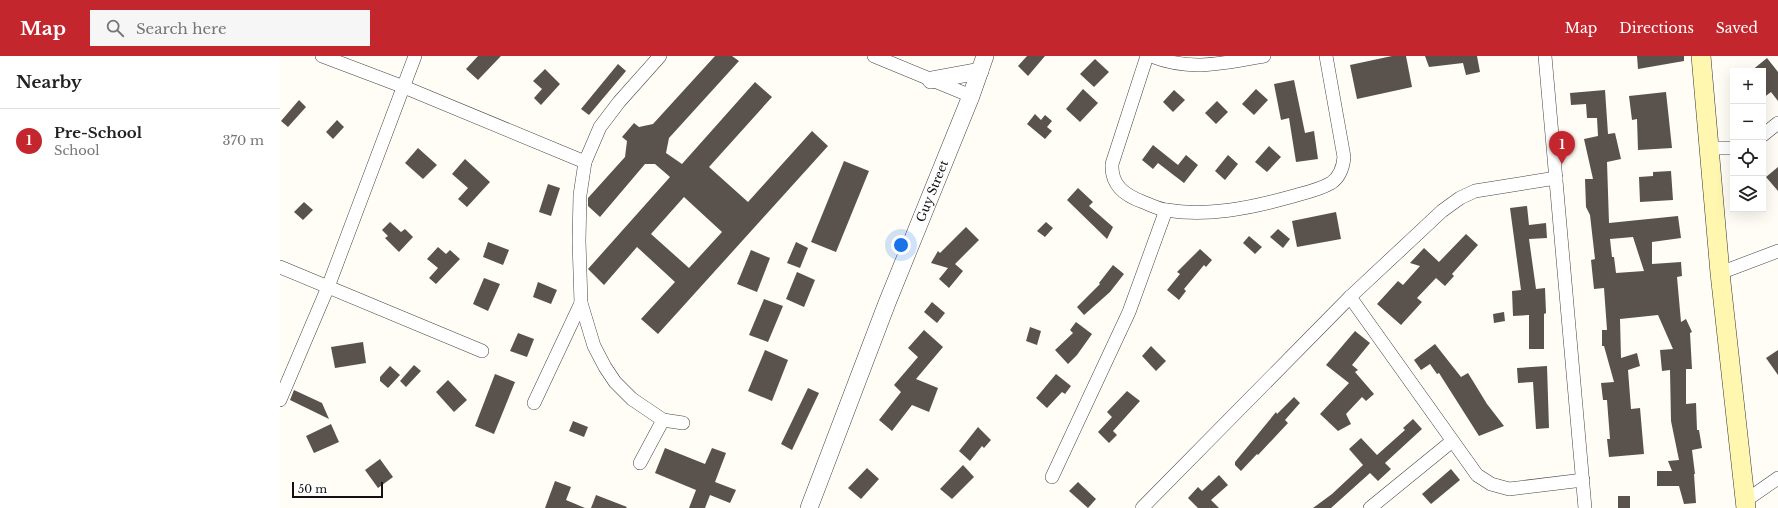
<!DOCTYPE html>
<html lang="en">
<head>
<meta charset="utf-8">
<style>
	:root { --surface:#fff; --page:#f6f6f6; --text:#222; --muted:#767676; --line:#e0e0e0; --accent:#c4262e }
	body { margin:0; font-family:"Libre Baskerville",serif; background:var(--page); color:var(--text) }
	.controls { position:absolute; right:12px; top:12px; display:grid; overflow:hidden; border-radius:0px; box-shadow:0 4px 16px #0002 }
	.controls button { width:36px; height:36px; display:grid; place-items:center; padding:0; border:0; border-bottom:1px solid var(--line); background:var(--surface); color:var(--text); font:20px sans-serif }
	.scale { position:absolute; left:12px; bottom:10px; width:91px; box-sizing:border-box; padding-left:4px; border:2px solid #111; border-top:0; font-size:11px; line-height:14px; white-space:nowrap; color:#111; -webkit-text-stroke:3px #fff; paint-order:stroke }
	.you { position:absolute; left:621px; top:189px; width:14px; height:14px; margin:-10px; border:3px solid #fff; border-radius:50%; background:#1a73e8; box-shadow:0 0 0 6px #1a73e833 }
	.badge { display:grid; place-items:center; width:26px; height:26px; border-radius:50%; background:var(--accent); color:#fff; font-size:13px; font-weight:700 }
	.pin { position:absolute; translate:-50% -33px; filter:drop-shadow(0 1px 2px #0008) }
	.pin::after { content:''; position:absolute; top:21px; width:14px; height:12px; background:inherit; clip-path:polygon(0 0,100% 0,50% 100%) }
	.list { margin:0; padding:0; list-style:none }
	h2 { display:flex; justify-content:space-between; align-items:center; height:52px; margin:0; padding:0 16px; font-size:17px }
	h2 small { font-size:13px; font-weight:400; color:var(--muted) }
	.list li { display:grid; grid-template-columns:26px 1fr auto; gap:12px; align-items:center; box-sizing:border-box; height:64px; padding:0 16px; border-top:1px solid var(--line) }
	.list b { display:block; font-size:15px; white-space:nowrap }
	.list p { margin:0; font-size:13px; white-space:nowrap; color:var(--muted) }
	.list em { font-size:13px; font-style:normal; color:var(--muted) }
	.icon { flex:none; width:22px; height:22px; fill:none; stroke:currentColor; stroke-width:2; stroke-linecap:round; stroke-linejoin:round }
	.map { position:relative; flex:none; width:1498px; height:452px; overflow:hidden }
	header { display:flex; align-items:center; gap:24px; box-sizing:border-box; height:56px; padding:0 20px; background:var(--accent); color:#fff }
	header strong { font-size:19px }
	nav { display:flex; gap:22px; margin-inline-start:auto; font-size:14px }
	.search { width:280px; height:36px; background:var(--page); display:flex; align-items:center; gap:10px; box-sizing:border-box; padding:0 14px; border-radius:0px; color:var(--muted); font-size:15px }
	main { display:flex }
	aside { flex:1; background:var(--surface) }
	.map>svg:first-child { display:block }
</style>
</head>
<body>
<header>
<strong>Map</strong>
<div class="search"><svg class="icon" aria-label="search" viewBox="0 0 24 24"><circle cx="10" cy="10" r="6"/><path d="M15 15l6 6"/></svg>Search here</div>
<nav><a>Map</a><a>Directions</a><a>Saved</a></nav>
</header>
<main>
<aside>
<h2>Nearby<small></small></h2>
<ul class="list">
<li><span class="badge">1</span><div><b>Pre-School</b><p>School</p></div><em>370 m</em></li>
</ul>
</aside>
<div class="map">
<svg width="1498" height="452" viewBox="0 0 1498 452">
	<rect width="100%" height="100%" fill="#fffdf5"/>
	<!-- building -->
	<g fill="#5a524d" fill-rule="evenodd">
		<polygon points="198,0 221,0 198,24 186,13"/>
		<path d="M435,0H452L459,5L389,82L386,97L402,108L475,26L492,41L429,111L468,146L532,75L548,90L378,278L361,263L395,226L357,191L324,229L308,213L390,121L375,108H365L320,161L308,150V142L345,101L347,85L342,81L354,67L359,71L373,68ZM404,141L442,176L409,212L371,178Z"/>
		<polygon points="747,0 765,0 748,20 738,10"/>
		<polygon points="1112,0 1126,0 1132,31 1077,43 1070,9"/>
		<polygon points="1145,0 1197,0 1200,16 1186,19 1183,7 1149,11"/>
		<polygon points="1357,0 1404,0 1404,5 1358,13"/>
		<polygon points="1487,2 1498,16 1498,45 1491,36 1483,42 1483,15 1471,15"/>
		<polygon points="815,3 829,16 814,31 800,18"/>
		<polygon points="338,8 346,15 309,59 301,53"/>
		<polygon points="265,13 280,28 261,49 254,42 262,33 253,25"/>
		<polygon points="1014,24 1025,77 1034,75 1038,103 1016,106 1009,62 1001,64 994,28"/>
		<polygon points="803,33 818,47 800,66 786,53"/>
		<polygon points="976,33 988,44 974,59 962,48"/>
		<polygon points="894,34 905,44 893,56 883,46"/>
		<path d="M1325,34L1328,78L1335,77L1341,103L1327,106L1329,167L1398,160L1401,182L1372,186V208L1401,206L1402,220L1397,221L1401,266L1406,263L1412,276L1410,277L1412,313H1406V348L1416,347L1417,374H1419L1422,392L1412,394L1415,418H1414L1416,447L1404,448L1399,430H1377V415H1392L1388,405L1399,404L1391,365L1390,314L1382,315L1380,294L1393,293L1378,259L1340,263L1341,302L1357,297L1360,310L1348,314L1351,353L1360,352L1364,398L1329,401L1327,383H1330L1327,344H1323L1321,327L1334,326L1324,290H1322V274H1327L1324,232L1314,233L1311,204L1315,203L1310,159L1306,151L1305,123H1313L1304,83L1318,80L1317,62H1307L1306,48L1291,49L1290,37ZM1353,181L1364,215L1336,217L1334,201H1332L1330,183Z"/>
		<polygon points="1386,36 1392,92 1358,94 1357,63 1352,64 1349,40"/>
		<polygon points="19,44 26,51 8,71 1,65"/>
		<polygon points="937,45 948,56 936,68 925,57"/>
		<polygon points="755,58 761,64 765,59 772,65 767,71 772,75 765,83 747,68"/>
		<polygon points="57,64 64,71 53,83 46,76"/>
		<polygon points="873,89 898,109 906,99 918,109 904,127 878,107 873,113 862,104"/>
		<polygon points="989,90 1001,101 987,116 975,106"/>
		<polygon points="138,92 157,109 143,123 125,107"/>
		<polygon points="948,99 958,108 945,124 935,115"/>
		<polygon points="185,103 210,126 187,151 178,143 188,132 172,118"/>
		<polygon points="564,105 589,115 556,196 531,186"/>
		<polygon points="1498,111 1498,135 1486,121"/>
		<polygon points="1391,115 1393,144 1360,146 1359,121 1373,120 1373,116"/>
		<polygon points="268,128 280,132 271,160 259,156"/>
		<polygon points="798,132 813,146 809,150 833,171 827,183 787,144"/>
		<polygon points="24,146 33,154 23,164 14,156"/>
		<polygon points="1247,150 1249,169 1266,167 1267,182 1249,183 1256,233 1265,232 1266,257 1264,258 1264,293 1249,293 1249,259 1233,260 1232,235 1241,234 1230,152"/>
		<polygon points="1056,156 1061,183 1017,191 1012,165"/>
		<polygon points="110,166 121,176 125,173 133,181 119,196 105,182 108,180 102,174"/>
		<polygon points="766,166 773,172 765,181 757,175"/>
		<polygon points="686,171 699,184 675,208 683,215 669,232 659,223 668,212 651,207 658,195 660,197"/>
		<polygon points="998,173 1010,183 1003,192 990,181"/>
		<polygon points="1186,178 1198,189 1172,218 1174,220 1165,230 1156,222 1137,242 1142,246 1121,269 1097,248 1118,225 1123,229 1140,210 1130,207 1144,192 1159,206"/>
		<polygon points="969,180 982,191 975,198 963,187"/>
		<polygon points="208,186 229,194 223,209 203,201"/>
		<polygon points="516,186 528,192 520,212 507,207"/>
		<polygon points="158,191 166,198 170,194 180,203 156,228 149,222 158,212 147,203"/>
		<polygon points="920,193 932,204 926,211 924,209 904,233 906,235 899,244 887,234 900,218 897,216"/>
		<polygon points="471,194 490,202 477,236 457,228"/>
		<polygon points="833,209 844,218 830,236 804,259 797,251 820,228 819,227"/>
		<polygon points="517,216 535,224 524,251 506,243"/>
		<polygon points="204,222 220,228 208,255 193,248"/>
		<polygon points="258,226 277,234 271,248 253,241"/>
		<polygon points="484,243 503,250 488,286 469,279"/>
		<polygon points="652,246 665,257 657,267 644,256"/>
		<polygon points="1224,256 1225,265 1214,267 1213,258"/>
		<polygon points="796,266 812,278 797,299 788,308 775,294 793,277 790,274"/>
		<polygon points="750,271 761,275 757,289 746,285"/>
		<polygon points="644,274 663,291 636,323 658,332 649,356 632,349 612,375 599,364 621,336 614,329 638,301 628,292"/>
		<polygon points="1075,275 1090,287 1072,309 1078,314 1075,316 1094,338 1086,345 1082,341 1066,358 1071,368 1058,375 1040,358 1069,327 1046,309"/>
		<polygon points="238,277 254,283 247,301 230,295"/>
		<polygon points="83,286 86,307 55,312 51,291"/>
		<polygon points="1155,288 1181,321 1188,317 1207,348 1224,370 1199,380 1159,317 1157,318 1150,308 1141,314 1134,304"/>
		<polygon points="871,290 886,305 876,315 862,300"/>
		<polygon points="485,294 508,304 492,345 468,335"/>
		<polygon points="1498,294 1498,319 1486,302"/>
		<polygon points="134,309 141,315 126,331 120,325"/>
		<polygon points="110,310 120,319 108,332 100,325 100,321"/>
		<polygon points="1267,310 1269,372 1256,373 1253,326 1238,327 1237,312"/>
		<polygon points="215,318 235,326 214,378 195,370"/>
		<polygon points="776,318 791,330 785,338 782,336 767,352 756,342"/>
		<polygon points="168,324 187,344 174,356 156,336"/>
		<polygon points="528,332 539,337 512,394 501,388"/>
		<polygon points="14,334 42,347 49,363 10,344"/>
		<polygon points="847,335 860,345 833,375 837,379 829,387 818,376 832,361 827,356"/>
		<polygon points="1014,341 1020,347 1005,364 1008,367 978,399 977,398 961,415 955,409 955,406 996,356 997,358"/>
		<polygon points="1133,363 1142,373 1105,407 1111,413 1098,425 1090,417 1051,452 1033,452 1052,438 1083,409 1069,393 1081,382 1097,399 1125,374 1123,372"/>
		<polygon points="293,365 308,371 304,381 289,375"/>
		<polygon points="51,368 59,386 34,397 26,380"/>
		<polygon points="698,371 711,384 704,392 702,390 690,405 679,395"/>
		<polygon points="385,392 425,408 432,392 446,397 435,426 456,434 450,447 430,439 425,452 409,452 416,434 375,417"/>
		<polygon points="100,403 113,421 98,432 85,414"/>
		<polygon points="683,409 694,421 672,443 660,433"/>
		<polygon points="587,412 599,423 581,443 568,432"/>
		<polygon points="1171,413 1180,424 1151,448 1142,438"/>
		<polygon points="939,419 948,429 931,444 939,452 918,452 908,442 918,431 922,435"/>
		<polygon points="275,425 291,431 286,444 305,452 265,452"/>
		<polygon points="798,426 816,443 808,452 789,435"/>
		<polygon points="316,439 347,451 346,452 311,452"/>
		<rect x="1338" y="440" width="12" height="12"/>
	</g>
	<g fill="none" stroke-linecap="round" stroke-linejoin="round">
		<defs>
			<g id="minor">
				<polyline points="42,0 124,31 305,106"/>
				<polyline points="380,0 339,46 320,71 305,106 300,139 299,185 301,247 314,290 325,311 335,326 352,343 383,364 403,367"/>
				<polyline points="594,0 691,40"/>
				<path d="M867,0L832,108C831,129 844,139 863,146C871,149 879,153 886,154C928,161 970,152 1010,141C1024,137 1039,134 1051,127C1060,121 1063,112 1064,101L1046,0"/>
				<path d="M871,0C912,16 943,7 984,0"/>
				<polyline points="1265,0 1305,452"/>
				<polyline points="1483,79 1498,67"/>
				<polyline points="1429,92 1453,92"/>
				<polyline points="0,211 202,295"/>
				<polyline points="1440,217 1498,195"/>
				<polyline points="1070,241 1197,419 1211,428 1229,433 1303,424"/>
				<polyline points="0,344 48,231 135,0"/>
				<polyline points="254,347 301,247"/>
				<polyline points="360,407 383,364"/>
				<polyline points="772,421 849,256 886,154"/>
				<polyline points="1465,445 1498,422"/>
				<polyline points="862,452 1070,241 1162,155 1180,142 1195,135 1276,122"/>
				<polyline points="1090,452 1171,386"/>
			</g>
			<g id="tertiary">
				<polyline points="651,24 700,15"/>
				<path id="s1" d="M529,452L607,247L691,40L705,0"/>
			</g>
			<polyline id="secondary" points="1421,0 1440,217 1466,452"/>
		</defs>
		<!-- minor casing -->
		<use href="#minor" stroke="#444" stroke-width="14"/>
		<!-- tertiary casing -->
		<use href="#tertiary" stroke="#444" stroke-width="18"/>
		<!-- secondary casing -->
		<use href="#secondary" stroke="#333" stroke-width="20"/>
		<!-- minor -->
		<use href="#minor" stroke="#fff" stroke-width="13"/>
		<!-- tertiary -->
		<use href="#tertiary" stroke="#fff" stroke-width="17"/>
		<!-- secondary -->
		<use href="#secondary" stroke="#fff6b0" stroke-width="19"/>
	</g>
	<g text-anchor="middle" stroke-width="4" stroke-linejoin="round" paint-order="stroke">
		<!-- street labels -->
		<g font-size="12" fill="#111" stroke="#fff">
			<text dy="4" stroke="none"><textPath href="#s1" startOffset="340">Guy Street</textPath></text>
		</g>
	</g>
</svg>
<div class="controls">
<button>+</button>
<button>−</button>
<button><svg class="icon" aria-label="locate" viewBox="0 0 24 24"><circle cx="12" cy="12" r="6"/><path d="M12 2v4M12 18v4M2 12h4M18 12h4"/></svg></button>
<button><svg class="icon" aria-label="layers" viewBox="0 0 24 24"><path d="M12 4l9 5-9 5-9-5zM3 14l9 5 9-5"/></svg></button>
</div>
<div class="scale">50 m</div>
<div class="you"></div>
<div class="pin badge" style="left:1282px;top:108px">1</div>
</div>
</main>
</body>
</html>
